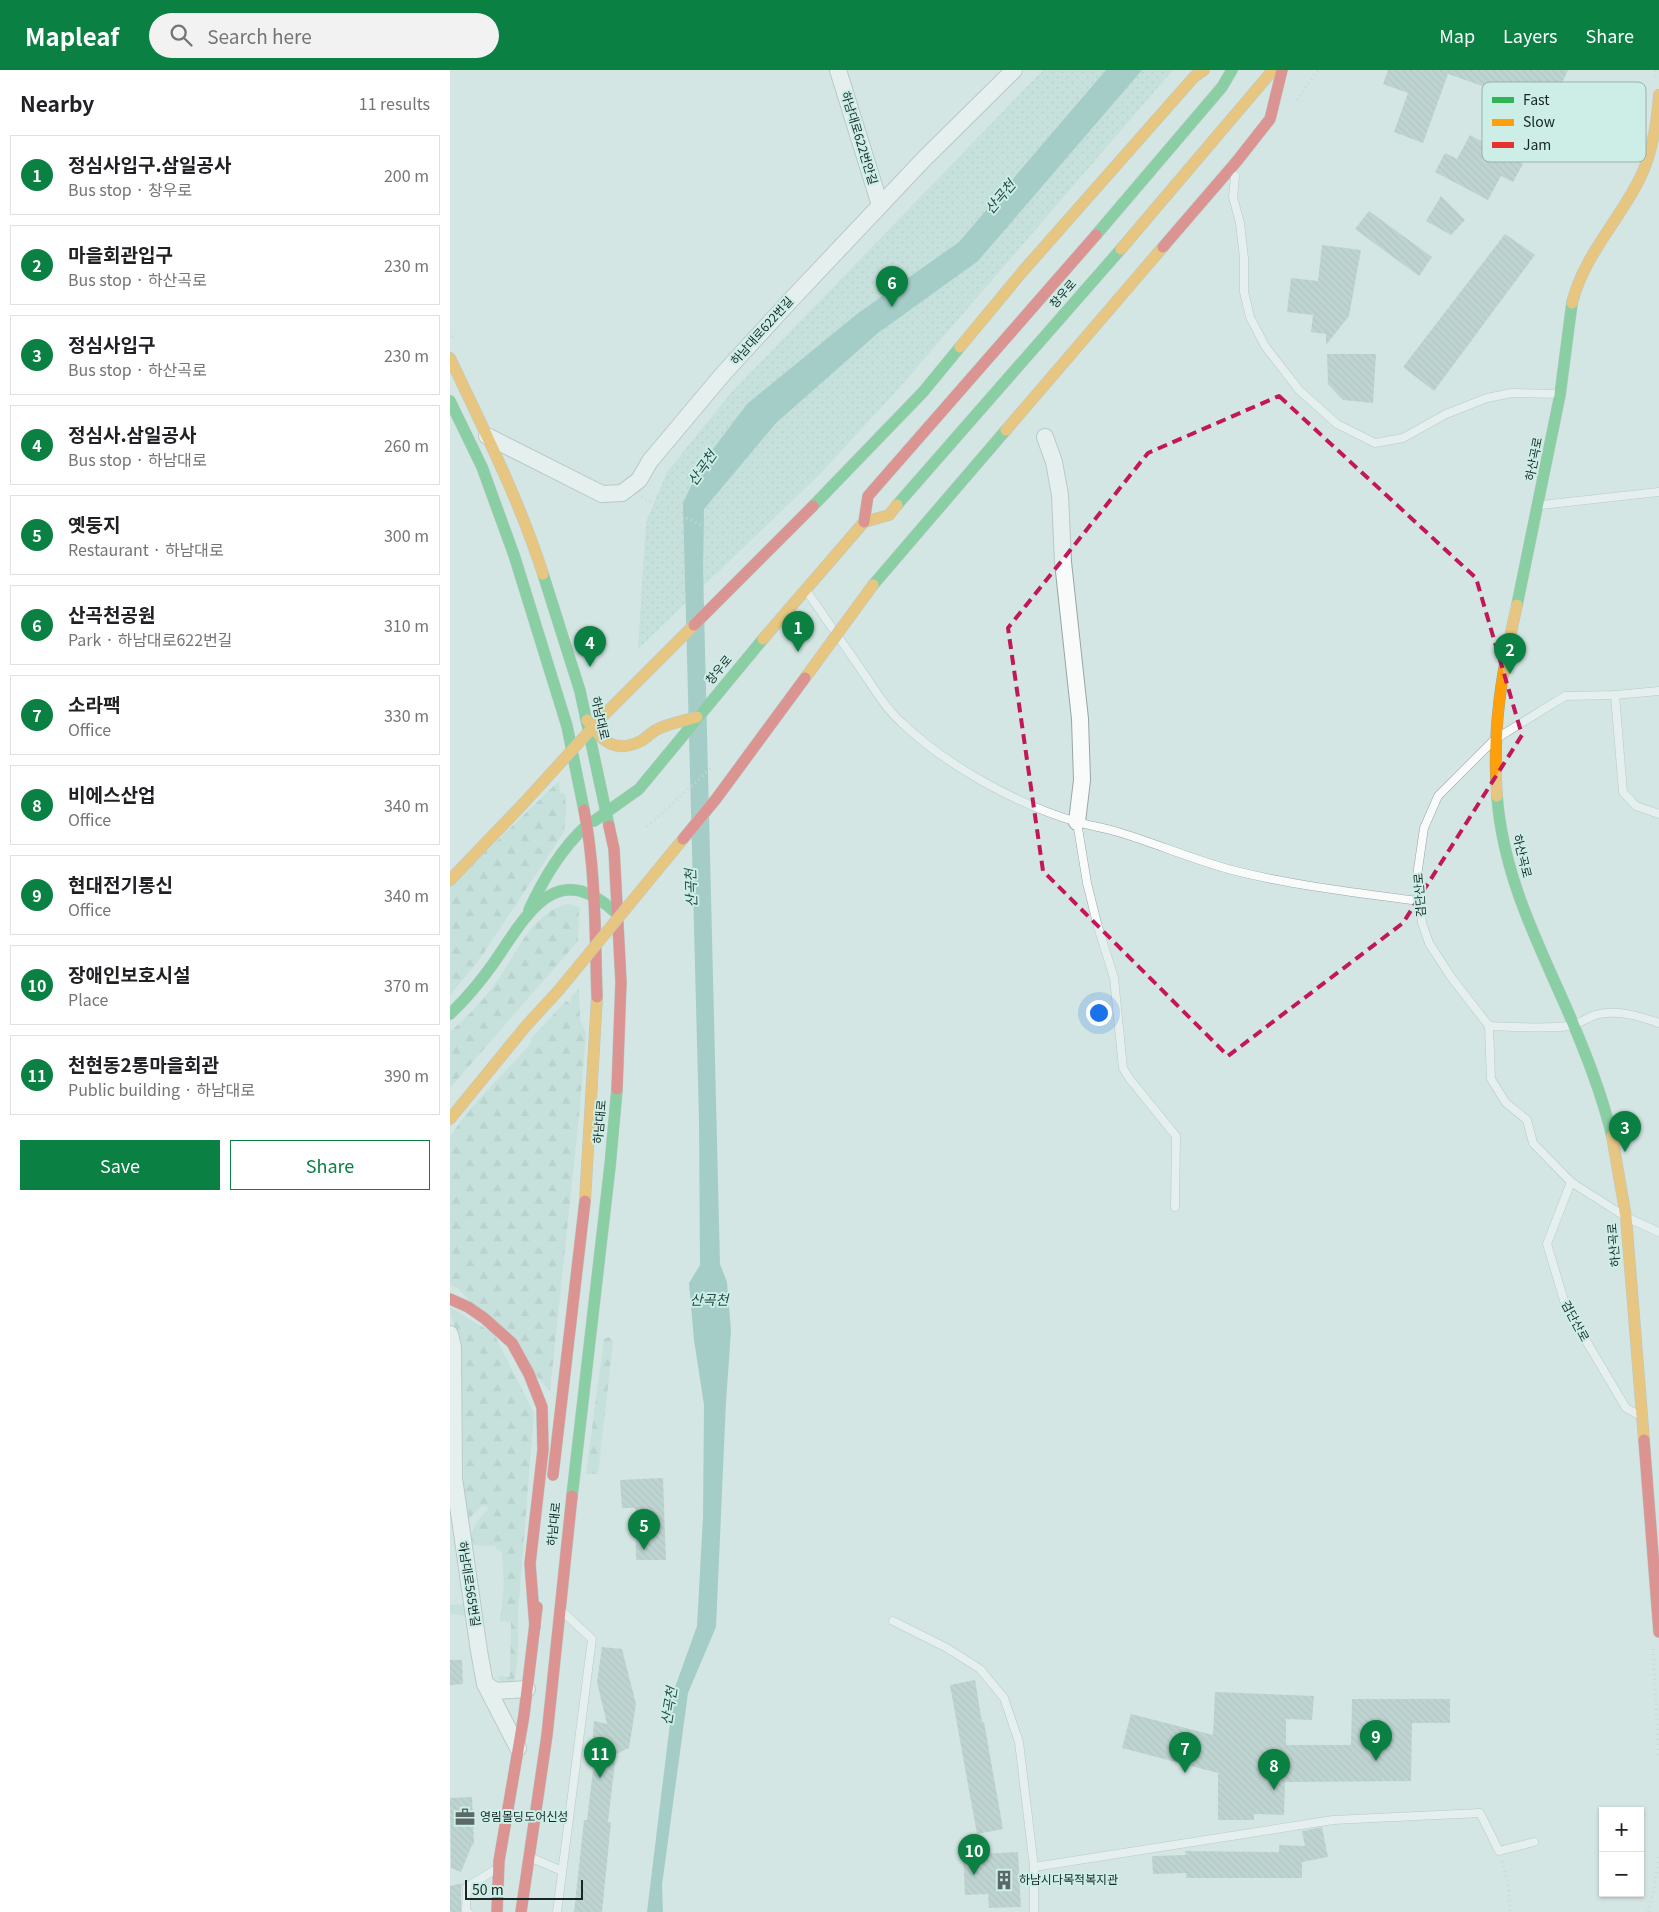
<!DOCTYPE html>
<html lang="en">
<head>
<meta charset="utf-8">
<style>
	:root { --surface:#fff; --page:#f2f2f2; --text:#202124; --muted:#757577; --line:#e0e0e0; --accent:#0b8043 }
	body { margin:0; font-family:Georgia,"Noto Sans KR",serif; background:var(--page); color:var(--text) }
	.controls { position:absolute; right:15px; bottom:15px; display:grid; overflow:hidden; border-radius:0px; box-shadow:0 1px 4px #0004 }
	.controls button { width:45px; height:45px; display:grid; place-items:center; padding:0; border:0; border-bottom:1px solid var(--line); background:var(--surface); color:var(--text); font:25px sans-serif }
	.scale { position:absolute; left:15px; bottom:12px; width:118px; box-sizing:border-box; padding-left:5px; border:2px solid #192623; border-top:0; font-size:14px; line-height:18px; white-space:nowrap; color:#192623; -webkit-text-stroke:4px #cceee7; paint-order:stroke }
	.you { position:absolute; left:648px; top:942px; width:18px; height:18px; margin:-12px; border:4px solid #fff; border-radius:50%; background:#1a73e8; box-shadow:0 0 0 8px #1a73e833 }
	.badge { display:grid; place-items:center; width:32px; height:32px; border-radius:50%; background:var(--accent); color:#fff; font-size:16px; font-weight:700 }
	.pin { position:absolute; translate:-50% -41px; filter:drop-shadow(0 1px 2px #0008) }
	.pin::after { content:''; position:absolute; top:26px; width:18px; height:15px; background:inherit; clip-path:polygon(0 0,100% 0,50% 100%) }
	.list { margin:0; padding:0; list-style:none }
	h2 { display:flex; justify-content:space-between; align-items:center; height:65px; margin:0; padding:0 20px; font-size:21px }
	h2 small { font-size:16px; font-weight:400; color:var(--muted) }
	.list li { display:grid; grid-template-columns:32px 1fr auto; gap:15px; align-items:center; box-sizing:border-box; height:80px; margin:0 10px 10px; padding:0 10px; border:1px solid var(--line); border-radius:0px }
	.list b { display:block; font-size:19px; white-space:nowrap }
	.list p { margin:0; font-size:16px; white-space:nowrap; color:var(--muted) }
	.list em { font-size:16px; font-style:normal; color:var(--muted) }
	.actions { display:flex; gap:10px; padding:15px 20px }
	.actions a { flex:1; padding:11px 0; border:1px solid var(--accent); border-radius:0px; text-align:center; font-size:18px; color:var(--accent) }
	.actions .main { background:var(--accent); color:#fff }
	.icon { flex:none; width:28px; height:28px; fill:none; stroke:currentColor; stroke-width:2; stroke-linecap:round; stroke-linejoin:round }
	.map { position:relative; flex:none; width:1209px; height:1842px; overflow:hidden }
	header { display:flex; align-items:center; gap:30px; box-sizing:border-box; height:70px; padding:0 25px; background:var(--accent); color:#fff }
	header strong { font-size:24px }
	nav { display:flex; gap:28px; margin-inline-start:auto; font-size:18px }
	.search { width:350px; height:45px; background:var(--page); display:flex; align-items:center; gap:12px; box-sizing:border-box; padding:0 18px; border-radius:28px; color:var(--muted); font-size:19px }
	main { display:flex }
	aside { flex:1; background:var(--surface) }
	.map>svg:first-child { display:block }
</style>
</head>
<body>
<header>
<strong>Mapleaf</strong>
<div class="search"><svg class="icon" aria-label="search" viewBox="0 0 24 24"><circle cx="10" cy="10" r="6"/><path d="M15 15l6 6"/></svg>Search here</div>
<nav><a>Map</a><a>Layers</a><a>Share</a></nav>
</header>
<main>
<aside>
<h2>Nearby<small>11 results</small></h2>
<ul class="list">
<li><span class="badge">1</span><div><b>정심사입구.삼일공사</b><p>Bus stop · 창우로</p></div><em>200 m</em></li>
<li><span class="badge">2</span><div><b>마을회관입구</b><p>Bus stop · 하산곡로</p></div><em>230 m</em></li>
<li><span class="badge">3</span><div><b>정심사입구</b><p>Bus stop · 하산곡로</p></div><em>230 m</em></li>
<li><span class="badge">4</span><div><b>정심사.삼일공사</b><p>Bus stop · 하남대로</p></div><em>260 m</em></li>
<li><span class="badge">5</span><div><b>옛둥지</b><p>Restaurant · 하남대로</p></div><em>300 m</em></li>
<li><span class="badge">6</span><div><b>산곡천공원</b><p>Park · 하남대로622번길</p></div><em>310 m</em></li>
<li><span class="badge">7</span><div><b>소라팩</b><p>Office</p></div><em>330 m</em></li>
<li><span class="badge">8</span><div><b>비에스산업</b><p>Office</p></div><em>340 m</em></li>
<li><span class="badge">9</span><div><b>현대전기통신</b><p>Office</p></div><em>340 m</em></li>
<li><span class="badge">10</span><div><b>장애인보호시설</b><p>Place</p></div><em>370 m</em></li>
<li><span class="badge">11</span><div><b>천현동2통마을회관</b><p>Public building · 하남대로</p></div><em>390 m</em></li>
</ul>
<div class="actions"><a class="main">Save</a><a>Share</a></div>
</aside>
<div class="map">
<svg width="1209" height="1842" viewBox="0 0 1209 1842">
	<defs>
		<pattern id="forest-firs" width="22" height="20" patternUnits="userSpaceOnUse" patternTransform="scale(1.25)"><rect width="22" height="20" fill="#b6dad2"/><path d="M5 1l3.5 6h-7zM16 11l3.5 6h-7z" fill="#9cbbb4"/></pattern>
		<pattern id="park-dots" width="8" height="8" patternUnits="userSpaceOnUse" patternTransform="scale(1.25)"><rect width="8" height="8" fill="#b6dad2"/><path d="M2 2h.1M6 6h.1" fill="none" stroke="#9cbbb4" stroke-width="1.8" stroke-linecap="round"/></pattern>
		<pattern id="building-back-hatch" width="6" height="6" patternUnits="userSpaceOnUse" patternTransform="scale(1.25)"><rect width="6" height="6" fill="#a5beb9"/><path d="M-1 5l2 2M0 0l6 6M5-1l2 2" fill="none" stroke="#8da39f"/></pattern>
	</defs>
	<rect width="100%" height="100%" fill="#d4e6e3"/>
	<!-- forest -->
	<g fill="url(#forest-firs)">
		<polygon points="109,711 110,723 115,723 116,739 114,762 29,890 0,925 0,816"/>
		<path d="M119,834L129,837L128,871L0,1018V962C17,947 32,932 45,914C66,886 81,841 119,834Z"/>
		<path d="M129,919L130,950L136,963L129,1046L100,1321L8,1218L0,1215V1067C22,1033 54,1004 81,973V969L116,931L121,934V926Z"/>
		<path d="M0,1237L44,1264L84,1343L68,1542V1586L64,1613L54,1614L49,1610L48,1606L60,1607L61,1552L50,1551L54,1514L52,1482L47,1480L45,1476L20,1475C19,1462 29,1448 38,1439L37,1436H31L17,1451L14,1424L11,1272C7,1260 0,1250 0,1237Z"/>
		<polygon points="159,1267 163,1272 148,1404 136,1404 154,1269"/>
		<polygon points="16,1534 17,1546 0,1544 0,1535"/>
	</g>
	<!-- park -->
	<polygon fill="url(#park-dots)" points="593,0 723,0 449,318 372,402 188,579 196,452 217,402 281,323"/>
	<!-- water -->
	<polygon fill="#6cafa5" points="656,0 692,0 528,191 428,263 326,353 254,439 253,498 270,1194 277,1212 281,1261 276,1332 266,1557 238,1623 212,1815 213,1842 197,1842 224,1620 247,1556 253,1447 254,1335 244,1270 239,1213 250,1195 249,1051 233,433 251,395 297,334 407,244 509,172"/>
	<!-- building -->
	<g fill="url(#building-back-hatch)">
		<polygon points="938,0 1118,0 1099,42 1071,29 1062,49 1033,36 1041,19 998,4 973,73 944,62 958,23 933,14"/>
		<polygon points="1020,65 1073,94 1063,112 1051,106 1038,130 985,102 995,83 1007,89"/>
		<polygon points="991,126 1015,150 1001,165 976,151"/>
		<polygon points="919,141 982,187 969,206 905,159"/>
		<polygon points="1055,164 1085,185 984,321 953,297"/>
		<polygon points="872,175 911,180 899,246 876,275 876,264 861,262 863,245 837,242 841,208 868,211"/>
		<polygon points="877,284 926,284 923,333 893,330 878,314"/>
		<polygon points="213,1408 216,1490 186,1490 185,1438 172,1438 170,1410"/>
		<polygon points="152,1577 172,1579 186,1634 179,1678 166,1684 158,1752 161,1752 152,1842 124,1842 134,1750 137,1750 144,1692 141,1691 144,1651 157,1654 147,1612"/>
		<polygon points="0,1590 12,1590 13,1614 0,1615"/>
		<polygon points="525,1610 532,1652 534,1652 553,1759 527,1764 500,1615"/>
		<polygon points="765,1622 864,1626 862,1650 836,1649 836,1675 901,1675 902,1629 1000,1629 1000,1653 962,1653 961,1711 835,1712 834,1745 804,1744 804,1750 768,1750 768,1703 672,1678 681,1644 763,1665"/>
		<polygon points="22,1727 24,1774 22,1775 11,1802 1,1798 0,1728"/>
		<polygon points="872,1757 878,1787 852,1792 852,1808 736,1808 736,1803 703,1804 702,1786 736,1785 735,1781 829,1782 829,1775 855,1776 852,1761"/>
		<polygon points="568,1782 571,1837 539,1838 538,1824 515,1825 513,1785"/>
		<polygon points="13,1813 11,1817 11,1842 0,1842 0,1816"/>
	</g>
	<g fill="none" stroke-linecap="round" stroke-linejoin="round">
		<defs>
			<g id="lane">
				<polyline points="785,106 783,127 790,153 794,188 794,222 800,247 815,276 849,320 887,354 925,373 953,368 996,344 1037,328 1062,323 1109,324"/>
				<polyline points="1091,435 1209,422"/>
				<path d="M358,523C376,549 394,575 412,601C424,618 435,638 451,652C497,696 566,734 627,752C641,756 655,758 668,762C708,774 746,791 786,801C846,816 908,823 969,831"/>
				<polyline points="1165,625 1173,722 1186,736 1209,744"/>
				<polyline points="627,752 637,813 648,857 664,908 673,998 679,1008 726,1066 725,1137"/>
				<path d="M1039,956C1066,957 1093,959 1120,956C1129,954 1137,948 1145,945C1166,939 1189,946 1209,953"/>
				<polyline points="1121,1112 1176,1147 1209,1162"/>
				<polyline points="1187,1344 1176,1338 1116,1237 1097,1174 1121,1112 1083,1073 1077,1050 1056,1033 1041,1009 1039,956 1001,907 979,873 972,853 967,806 974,758 988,726 1044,670 1115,626 1165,625 1209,621"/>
				<polyline points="443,1551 497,1578 530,1599 554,1628 569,1672 584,1797"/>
				<polyline points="82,1788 112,1801"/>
				<polyline points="18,1842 16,1840 17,1817 43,1801"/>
				<polyline points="107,1842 142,1569 114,1543"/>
				<polyline points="584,1842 584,1797 883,1750 1030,1743 1049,1781 1084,1772"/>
			</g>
			<g id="street">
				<polyline points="388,0 430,135"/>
				<polyline points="37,366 152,424 172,423 189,410 200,391 273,304 339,232 474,89 564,0"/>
				<polyline points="595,367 604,392 610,425 613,492 630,649 632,710 627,752"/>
				<polyline points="0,1264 3,1277 4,1408 29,1581 35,1614 68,1678"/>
				<polyline points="35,1614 46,1621 77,1619"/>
			</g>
			<g id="fast">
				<polyline points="646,165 772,17 782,0"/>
				<polyline points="0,331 32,397 64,485 117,656 134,740"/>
				<polyline points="447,435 671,179"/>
				<polyline points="363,436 473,322 510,277"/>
				<polyline points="93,504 130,621 159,756"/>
				<polyline points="423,515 556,360"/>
				<polyline points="1067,535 1110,325 1122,233"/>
				<path d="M1047,726C1053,804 1085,867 1116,937C1134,979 1151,1021 1162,1066"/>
				<polyline points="144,751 189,719 313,569"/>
				<path d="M79,840C94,808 111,779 137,755"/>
				<path d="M0,944C16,929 30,912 43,894C76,846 106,785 167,844"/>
				<polyline points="122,1426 160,1096 167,1019"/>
			</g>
			<g id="slow">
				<polyline points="671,179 823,0"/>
				<path d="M1122,233C1134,185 1169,151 1190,108C1203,82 1207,53 1209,25"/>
				<polyline points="510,277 573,201 744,7 754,0"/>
				<path d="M0,288C33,358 69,429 93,504"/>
				<polyline points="556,360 713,177"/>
				<polyline points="313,569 414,452 439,445 447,435"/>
				<path d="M137,650C151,671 165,684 191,671C196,668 201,663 206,660C219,653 234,651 247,647"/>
				<path d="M1047,726C1042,657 1052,602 1067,535"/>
				<polyline points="0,810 73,734"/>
				<polyline points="0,1049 76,956 109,920"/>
				<polyline points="1162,1066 1176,1147 1194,1370"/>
				<polyline points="135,1131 147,927"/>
			</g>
			<g id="jam">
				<polyline points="713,177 787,91 820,49 832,0"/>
				<polyline points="414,452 418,426 646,165"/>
				<path d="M134,740C146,800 145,866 147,927"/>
				<polyline points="159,756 164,779 171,912 167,1019"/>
				<polyline points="0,1229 18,1237 34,1248 62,1273 79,1304 92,1337 93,1380 80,1494 85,1557"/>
				<polyline points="1194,1370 1209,1562"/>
				<polyline points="103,1405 135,1131"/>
				<polyline points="47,1842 49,1791 74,1645 87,1537"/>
				<polyline points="71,1842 97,1665 122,1426"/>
			</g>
		</defs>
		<!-- lane casing -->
		<use href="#lane" stroke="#98a6a4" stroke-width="9"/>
		<!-- street casing -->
		<use href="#street" stroke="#98a6a4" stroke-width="18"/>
		<!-- fast casing -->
		<use href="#fast" stroke="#98a6a4" stroke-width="12"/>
		<!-- slow casing -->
		<use href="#slow" stroke="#98a6a4" stroke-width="12"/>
		<!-- jam casing -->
		<use href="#jam" stroke="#98a6a4" stroke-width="12"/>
		<!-- path -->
		<g stroke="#c1c7c5" stroke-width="3" stroke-dasharray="1 4" stroke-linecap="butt">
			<polyline points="1205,7 1206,0"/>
			<polyline points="847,30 868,0"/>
			<polyline points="0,262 4,270"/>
			<polyline points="191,427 294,475"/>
			<polyline points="197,757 261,698"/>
			<polyline points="1203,1579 1209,1688"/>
			<polyline points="1052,1791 1058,1812 1060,1842"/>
			<polyline points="1198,1842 1203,1824 1209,1786"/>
		</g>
		<!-- lane -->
		<use href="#lane" stroke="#f9fbfb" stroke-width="8"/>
		<!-- street -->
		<use href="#street" stroke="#f9fbfb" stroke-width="16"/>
		<!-- fast -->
		<use href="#fast" stroke="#30b455" stroke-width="11"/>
		<!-- slow -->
		<use href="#slow" stroke="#ff9f0a" stroke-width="11"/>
		<!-- jam -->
		<use href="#jam" stroke="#e5322d" stroke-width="11"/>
		<defs>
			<g id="slow-bridge">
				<polyline points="355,608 423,515"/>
				<polyline points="73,734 153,646 244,555"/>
				<polyline points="109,920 233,769"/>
			</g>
			<g id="jam-bridge">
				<polyline points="244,555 363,436"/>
				<polyline points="233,769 266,729 355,608"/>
			</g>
		</defs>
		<!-- slow-bridge casing -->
		<use href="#slow-bridge" stroke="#98a6a4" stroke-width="12" stroke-linecap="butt"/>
		<!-- jam-bridge casing -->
		<use href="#jam-bridge" stroke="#98a6a4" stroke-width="12" stroke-linecap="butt"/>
		<!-- slow-bridge -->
		<use href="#slow-bridge" stroke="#ff9f0a" stroke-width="11"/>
		<!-- jam-bridge -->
		<use href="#jam-bridge" stroke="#e5322d" stroke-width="11"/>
	</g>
	<!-- marked area -->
	<path d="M0 0H1209V1842H0ZM829,326L1026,508L1072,665L953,853L778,986L593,801L558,558L698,383Z" fill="#d4e6e3" fill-opacity=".55" fill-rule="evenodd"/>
	<path fill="none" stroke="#c2185b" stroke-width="4" stroke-dasharray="10 6" stroke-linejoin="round" d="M829,326L1026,508L1072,665L953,853L778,986L593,801L558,558L698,383Z"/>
	<!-- icons -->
	<defs>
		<symbol id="office-bare" viewBox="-9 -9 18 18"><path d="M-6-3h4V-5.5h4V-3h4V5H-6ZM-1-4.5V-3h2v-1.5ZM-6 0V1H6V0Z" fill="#5a6966" stroke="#cceee7" stroke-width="2.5" paint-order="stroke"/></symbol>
		<symbol id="building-bare" viewBox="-9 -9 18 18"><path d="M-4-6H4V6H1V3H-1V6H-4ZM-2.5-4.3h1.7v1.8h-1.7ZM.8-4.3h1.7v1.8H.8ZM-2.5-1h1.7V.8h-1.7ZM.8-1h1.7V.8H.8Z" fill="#5a6966" stroke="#cceee7" stroke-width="2.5" paint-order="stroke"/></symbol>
	</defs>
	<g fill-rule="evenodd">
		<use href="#office-bare" x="1" y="1733" width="28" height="28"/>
		<use href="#building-bare" x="540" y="1796" width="28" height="28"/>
	</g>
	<g text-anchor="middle" stroke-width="4" stroke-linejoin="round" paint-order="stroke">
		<!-- street labels -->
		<g font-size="12" fill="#192623" stroke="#cceee7">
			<text transform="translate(409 68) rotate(73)" y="4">하남대로622번안길</text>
			<text transform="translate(613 224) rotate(-49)" y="4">창우로</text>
			<text transform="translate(312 261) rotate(-48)" y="4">하남대로622번길</text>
			<text transform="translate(1084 389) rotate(-79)" y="4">하산곡로</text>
			<text transform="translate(269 600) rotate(-50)" y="4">창우로</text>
			<text transform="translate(150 648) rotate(77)" y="4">하남대로</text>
			<text transform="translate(1072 786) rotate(76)" y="4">하산곡로</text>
			<text transform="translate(970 825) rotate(-94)" y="4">검단산로</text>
			<text transform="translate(150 1052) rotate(-85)" y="4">하남대로</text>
			<text transform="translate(1164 1175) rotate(-95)" y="4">하산곡로</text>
			<text transform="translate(1125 1251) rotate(62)" y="4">검단산로</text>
			<text transform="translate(104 1454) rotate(-84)" y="4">하남대로</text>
			<text transform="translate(19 1514) rotate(81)" y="4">하남대로565번길</text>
		</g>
		<!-- poi labels -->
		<g font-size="12" fill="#192623" stroke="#cceee7" text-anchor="start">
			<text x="30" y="1751">영림몰딩도어신성</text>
			<text x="569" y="1814">하남시다목적복지관</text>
		</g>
		<!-- water labels -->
		<g font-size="14" font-style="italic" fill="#234c45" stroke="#cceee7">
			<text transform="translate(550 127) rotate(-50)" y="5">산곡천</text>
			<text transform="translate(252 398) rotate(-55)" y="5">산곡천</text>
			<text transform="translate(241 818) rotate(-92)" y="5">산곡천</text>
			<text x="259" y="1235">산곡천</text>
			<text transform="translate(219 1636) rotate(-81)" y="5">산곡천</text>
		</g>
	</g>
	<!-- legend -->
	<rect x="1032" y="12" width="164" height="80" rx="8" fill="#cceee7" stroke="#96b2ac" stroke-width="1"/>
	<rect x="1042" y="27" width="22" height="6" fill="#30b455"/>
	<rect x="1042" y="49" width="22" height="7" fill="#ff9f0a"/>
	<rect x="1042" y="72" width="22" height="6" fill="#e5322d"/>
	<g font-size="14" fill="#192623">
		<text x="1073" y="35">Fast</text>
		<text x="1073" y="57">Slow</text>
		<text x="1073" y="80">Jam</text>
	</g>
</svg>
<div class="controls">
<button>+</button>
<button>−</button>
</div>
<div class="scale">50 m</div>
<div class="you"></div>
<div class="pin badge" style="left:348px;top:582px">1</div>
<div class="pin badge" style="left:1060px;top:604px">2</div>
<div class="pin badge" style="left:1175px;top:1082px">3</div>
<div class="pin badge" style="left:140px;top:597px">4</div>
<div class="pin badge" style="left:194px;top:1480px">5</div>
<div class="pin badge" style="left:442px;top:237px">6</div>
<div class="pin badge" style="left:735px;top:1703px">7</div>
<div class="pin badge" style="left:824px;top:1720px">8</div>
<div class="pin badge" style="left:926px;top:1691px">9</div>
<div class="pin badge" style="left:524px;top:1805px">10</div>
<div class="pin badge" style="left:150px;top:1708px">11</div>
</div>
</main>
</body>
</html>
